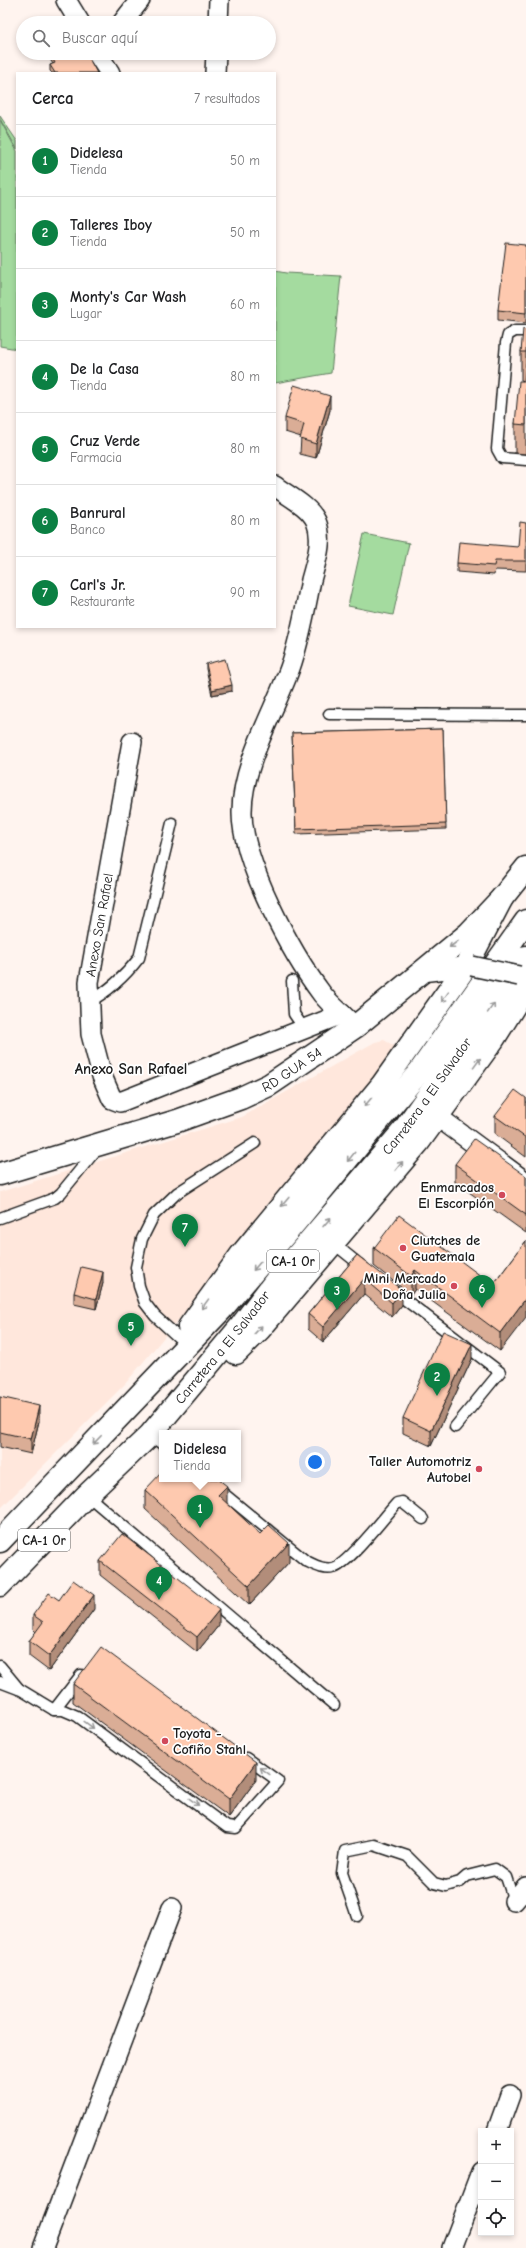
<!DOCTYPE html>
<html lang="es">
<head>
<meta charset="utf-8">
<style>
	:root { --surface:#fff; --page:#f6f6f6; --text:#202124; --muted:#757577; --line:#e0e0e0; --accent:#0b8043 }
	body { margin:0; font-family:"Comic Neue",sans-serif; background:var(--page); color:var(--text) }
	.controls { position:absolute; right:12px; bottom:12px; display:grid; overflow:hidden; border-radius:0px; box-shadow:0 2px 6px #0003 }
	.controls button { width:36px; height:36px; display:grid; place-items:center; padding:0; border:0; border-bottom:1px solid var(--line); background:var(--surface); color:var(--text); font:20px sans-serif }
	.you { position:absolute; left:315px; top:1462px; width:14px; height:14px; margin:-10px; border:3px solid #fff; border-radius:50%; background:#1a73e8; box-shadow:0 0 0 6px #1a73e833 }
	.badge { display:grid; place-items:center; width:26px; height:26px; border-radius:50%; background:var(--accent); color:#fff; font-size:13px; font-weight:700 }
	.pin { position:absolute; translate:-50% -33px; filter:drop-shadow(0 1px 2px #0008) }
	.pin::after { content:''; position:absolute; top:21px; width:14px; height:12px; background:inherit; clip-path:polygon(0 0,100% 0,50% 100%) }
	.popup { position:absolute; left:159px; top:1430px; width:82px; height:52px; box-sizing:border-box; display:grid; place-content:center; border-radius:0px; background:var(--surface); filter:drop-shadow(0 1px 3px #0005); font-size:13px; white-space:nowrap; color:var(--muted) }
	.popup b { font-size:15px; color:var(--text) }
	.popup::after { content:''; position:absolute; left:50%; top:100%; margin-left:-8px; border:8px solid transparent; border-top-color:var(--surface) }
	.list { margin:0; padding:0; list-style:none }
	h2 { display:flex; justify-content:space-between; align-items:center; height:52px; margin:0; padding:0 16px; font-size:17px }
	h2 small { font-size:13px; font-weight:400; color:var(--muted) }
	.list li { display:grid; grid-template-columns:26px 1fr auto; gap:12px; align-items:center; box-sizing:border-box; height:72px; padding:0 16px; border-top:1px solid var(--line) }
	.list b { display:block; font-size:15px; white-space:nowrap }
	.list p { margin:0; font-size:13px; white-space:nowrap; color:var(--muted) }
	.list em { font-size:13px; font-style:normal; color:var(--muted) }
	.icon { flex:none; width:22px; height:22px; fill:none; stroke:currentColor; stroke-width:2; stroke-linecap:round; stroke-linejoin:round }
	.map { position:relative; flex:none; width:526px; height:2248px; overflow:hidden }
	.search { position:absolute; background:var(--surface); box-shadow:0 2px 6px #0003; left:16px; top:16px; width:260px; height:44px; display:flex; align-items:center; gap:10px; box-sizing:border-box; padding:0 14px; border-radius:22px; color:var(--muted); font-size:15px }
	.panel { position:absolute; background:var(--surface); box-shadow:0 2px 6px #0003; left:16px; top:72px; width:260px; height:556px; border-radius:0px }
	.map>svg:first-child { display:block }
</style>
</head>
<body>
<div class="map">
<svg width="526" height="2248" viewBox="0 0 526 2248">
	<rect width="100%" height="100%" fill="#fff4ef"/>
	<filter id="ink" filterUnits="userSpaceOnUse"><feTurbulence type="fractalNoise" baseFrequency=".025" numOctaves="2"/><feDisplacementMap in="SourceGraphic" scale="8" xChannelSelector="R" yChannelSelector="G"/><feConvolveMatrix kernelMatrix="1 2 1 2 8 2 1 2 1" color-interpolation-filters="sRGB"/></filter>
	<g filter="url(#ink)">
		<!-- built -->
		<polygon fill="#ffe7dc" points="384,1040 398,1048 368,1092 125,1384 0,1509 0,1192 242,1117 375,1042"/>
		<!-- green -->
		<g fill="#a4db9f" stroke="#607c5e">
			<polygon points="0,116 17,141 17,149 0,119"/>
			<polygon points="0,120 17,151 17,349 0,346"/>
			<polygon points="275,271 286,273 341,276 331,373 275,383"/>
			<polygon points="364,534 409,543 393,615 348,606"/>
		</g>
		<g fill="none" stroke-linecap="round" stroke-linejoin="round">
			<defs>
				<g id="lane">
					<polyline points="526,331 515,331 508,335 506,343 497,449 502,458 526,460"/>
					<polyline points="329,714 526,715"/>
					<polyline points="292,981 294,1014 305,1030"/>
					<path d="M89,1002C109,991 125,976 139,958L172,823"/>
					<polyline points="0,1218 55,1198 61,1193 97,1149"/>
					<polyline points="333,1243 364,1268"/>
					<polyline points="391,1289 500,1372 455,1427"/>
					<polyline points="180,1339 155,1316 145,1303 139,1286 136,1267 142,1239 154,1215 177,1193 255,1143"/>
					<polyline points="150,1435 162,1444"/>
					<path d="M206,1479L306,1561C315,1565 323,1570 333,1568C348,1565 385,1516 397,1503L402,1502L423,1519"/>
					<polyline points="87,1495 334,1705"/>
					<polyline points="0,1666 19,1689"/>
					<polyline points="0,1682 21,1690 54,1710 63,1710 77,1716 227,1827 236,1828 278,1781 246,1758"/>
					<polyline points="54,1710 81,1675"/>
					<polyline points="357,1916 342,1873 345,1851 374,1845 407,1856 434,1883 446,1886 460,1882 467,1876 495,1869 506,1877 514,1901"/>
				</g>
				<g id="street">
					<polyline points="66,0 80,23"/>
					<polyline points="122,23 140,0"/>
					<polyline points="218,23 219,0"/>
					<polyline points="97,53 110,73"/>
					<polyline points="215,73 216,53"/>
					<path d="M275,486C288,496 309,506 316,521C324,540 316,561 311,580C305,610 300,640 290,668C274,712 242,765 242,811C241,861 292,954 322,994C330,1004 341,1013 350,1022"/>
					<polyline points="132,742 89,982 91,1034 102,1076 112,1099 120,1102 342,1014"/>
					<polyline points="421,972 472,966"/>
					<polyline points="438,1117 526,1182"/>
					<polyline points="514,1901 526,1887"/>
					<polyline points="497,2131 510,2095"/>
					<polyline points="43,2248 172,1908"/>
					<polyline points="452,2248 481,2172"/>
				</g>
				<g id="primary">
					<path id="s1" d="M0,1174L177,1121L241,1098L269,1085L355,1027L468,934L502,898L526,868"/>
				</g>
				<g id="highway">
					<polyline points="189,1327 241,1255 382,1085 467,965 502,898"/>
					<polyline points="236,1353 260,1329 418,1143 493,1040 526,987"/>
					<polyline points="0,1541 221,1310 299,1218 419,1072 526,921"/>
					<path id="s2" d="M0,1585L87,1495L150,1435L241,1326L277,1279L403,1131L526,957"/>
				</g>
			</defs>
			<!-- lane casing -->
			<use href="#lane" stroke="#1c1c1c" stroke-width="13"/>
			<!-- street casing -->
			<use href="#street" stroke="#1c1c1c" stroke-width="22"/>
			<!-- primary casing -->
			<use href="#primary" stroke="#1c1c1c" stroke-width="25"/>
			<!-- highway casing -->
			<use href="#highway" stroke="#1c1c1c" stroke-width="25"/>
			<!-- lane -->
			<use href="#lane" stroke="#fff" stroke-width="10"/>
			<!-- street -->
			<use href="#street" stroke="#fff" stroke-width="19"/>
			<!-- primary -->
			<use href="#primary" stroke="#fff" stroke-width="22"/>
			<!-- highway -->
			<use href="#highway" stroke="#fff" stroke-width="22"/>
			<defs>
				<polyline id="street-bridge" points="472,966 519,976"/>
			</defs>
			<!-- street-bridge casing -->
			<use href="#street-bridge" stroke="#1c1c1c" stroke-width="22" stroke-linecap="butt"/>
			<!-- street-bridge -->
			<use href="#street-bridge" stroke="#fff" stroke-width="19"/>
		</g>
		<!-- wall -->
		<g fill="#daad96" stroke="#1c1c1c">
			<polygon points="51,56 97,73 52,73 50,71 50,65 53,64 51,61"/>
			<polygon points="526,245 526,323 498,320 498,310"/>
			<polygon points="526,330 526,454 515,453 515,424 524,381 521,380 521,352"/>
			<polygon points="330,410 316,458 300,454 301,437 285,432 285,418"/>
			<polygon points="526,523 526,571 495,570 494,575 457,572 457,563 518,547"/>
			<polygon points="206,664 232,691 212,695 206,669"/>
			<polygon points="443,729 446,829 296,834 292,733"/>
			<polygon points="526,1098 526,1157 495,1134 495,1116"/>
			<polygon points="455,1164 526,1176 526,1233 455,1182"/>
			<polygon points="526,1241 500,1351 415,1289 411,1295 374,1266 374,1248 493,1285"/>
			<polygon points="357,1255 402,1305 392,1317 364,1294 323,1342 308,1329 308,1314"/>
			<polygon points="103,1283 96,1309 74,1304 74,1293"/>
			<polygon points="472,1359 431,1446 403,1433 403,1418"/>
			<polygon points="0,1397 39,1421 31,1454 0,1447"/>
			<polygon points="145,1490 227,1504 289,1562 249,1605 145,1509"/>
			<polygon points="100,1561 219,1625 197,1652 100,1575"/>
			<polygon points="59,1600 94,1609 49,1671 29,1656 29,1641 36,1632 33,1629 33,1615"/>
			<polygon points="73,1684 256,1780 229,1817 73,1702"/>
		</g>
		<!-- shaded-wall -->
		<g fill="#b28d7a" stroke="#1c1c1c">
			<polygon points="330,396 330,410 316,458 316,444"/>
			<polygon points="232,685 232,691 212,695 212,690"/>
			<polygon points="415,1270 415,1289 411,1295 411,1276"/>
			<polygon points="103,1272 103,1283 96,1309 96,1299"/>
			<polygon points="364,1279 364,1294 323,1342 323,1327"/>
			<polygon points="402,1290 402,1305 392,1317 392,1303"/>
			<polygon points="526,1298 526,1317 500,1351 500,1333"/>
			<polygon points="472,1344 472,1359 431,1446 431,1431"/>
			<polygon points="39,1406 39,1421 31,1454 31,1439"/>
			<polygon points="227,1486 227,1504 218,1495"/>
			<polygon points="289,1543 289,1562 249,1605 249,1586"/>
			<polygon points="94,1595 94,1609 49,1671 49,1656"/>
			<polygon points="219,1610 219,1625 197,1652 197,1637"/>
			<polygon points="256,1762 256,1780 229,1817 229,1799"/>
		</g>
		<!-- building -->
		<g fill="#fec9af" stroke="#1c1c1c">
			<polygon points="56,53 86,53 97,73 55,73 50,65 55,63 51,56"/>
			<polygon points="506,243 526,245 526,313 498,310"/>
			<polygon points="523,329 526,330 526,352 521,352"/>
			<polygon points="526,363 526,425 515,424 519,381 524,381"/>
			<polygon points="294,385 330,396 316,444 300,439 304,424 285,418"/>
			<polygon points="520,522 526,523 526,561 495,561 494,566 457,563 459,542 518,547"/>
			<polygon points="225,659 232,685 212,690 206,664"/>
			<polygon points="443,729 446,824 296,829 292,733"/>
			<polygon points="515,1090 526,1098 526,1138 495,1116"/>
			<polygon points="474,1139 526,1176 526,1215 455,1164"/>
			<polygon points="399,1215 493,1285 526,1241 526,1298 500,1333 415,1270 411,1276 374,1248"/>
			<polygon points="357,1255 402,1290 392,1303 364,1279 323,1327 308,1314"/>
			<polygon points="81,1267 103,1272 96,1299 74,1293"/>
			<polygon points="443,1331 472,1344 431,1431 403,1418"/>
			<polygon points="0,1397 39,1406 31,1439 0,1432"/>
			<polygon points="162,1472 162,1479 218,1479 227,1486 218,1495 260,1534 269,1525 289,1543 249,1586 145,1490"/>
			<polygon points="122,1534 219,1610 197,1637 100,1561"/>
			<polygon points="73,1580 94,1595 49,1656 29,1641 43,1622 33,1615 49,1593 59,1600"/>
			<polygon points="101,1647 256,1762 229,1799 73,1684"/>
		</g>
		<!-- one-way arrows -->
		<defs><path id="oneway-shaft" d="M-6 0H5M1.5-3L5.5 0L1.5 3" fill="none" stroke-width="1.6" stroke-linecap="round" stroke-linejoin="round"/></defs>
		<g stroke="#999">
			<use href="#oneway-shaft" transform="translate(454 944) rotate(143)"/>
			<use href="#oneway-shaft" transform="translate(445 997) rotate(125)"/>
			<use href="#oneway-shaft" transform="translate(491 1008) rotate(-55)"/>
			<use href="#oneway-shaft" transform="translate(477 1063) rotate(-54)"/>
			<use href="#oneway-shaft" transform="translate(368 1102) rotate(130)"/>
			<use href="#oneway-shaft" transform="translate(351 1157) rotate(129)"/>
			<use href="#oneway-shaft" transform="translate(399 1166) rotate(-51)"/>
			<use href="#oneway-shaft" transform="translate(285 1202) rotate(130)"/>
			<use href="#oneway-shaft" transform="translate(327 1222) rotate(-49)"/>
			<use href="#oneway-shaft" transform="translate(257 1266) rotate(130)"/>
			<use href="#oneway-shaft" transform="translate(205 1304) rotate(126)"/>
			<use href="#oneway-shaft" transform="translate(258 1330) rotate(-47)"/>
			<use href="#oneway-shaft" transform="translate(97 1440) rotate(134)"/>
			<use href="#oneway-shaft" transform="translate(89 1725) rotate(36)"/>
			<use href="#oneway-shaft" transform="translate(265 1771) rotate(-144)"/>
			<use href="#oneway-shaft" transform="translate(194 1802) rotate(36)"/>
		</g>
	</g>
	<!-- markers -->
	<g fill="#d1495b" stroke="#fff" stroke-width="1.5">
		<circle cx="502" cy="1195" r="4"/>
		<circle cx="403" cy="1248" r="4"/>
		<circle cx="454" cy="1286" r="4"/>
		<circle cx="479" cy="1469" r="4"/>
		<circle cx="165" cy="1741" r="4"/>
	</g>
	<g text-anchor="middle" stroke-width="3.5" stroke-linejoin="round" paint-order="stroke">
		<!-- shield labels -->
		<g fill="#fff" stroke="#606060" stroke-width="1">
			<rect x="267" y="1250" width="52" height="22" rx="3"/>
			<rect x="18" y="1529" width="52" height="22" rx="3"/>
		</g>
		<g font-size="13" font-weight="bold" fill="#1c1c1c">
			<text x="293" y="1266">CA-1 Or</text>
			<text x="44" y="1545">CA-1 Or</text>
		</g>
		<!-- street labels -->
		<g font-size="14" fill="#1c1c1c" stroke="#fff">
			<text transform="translate(99 925) rotate(-80)" y="5">Anexo San Rafael</text>
			<text dy="5" stroke="none"><textPath href="#s1" startOffset="311">RD GUA 54</textPath></text>
			<text dy="5" stroke="none"><textPath href="#s2" startOffset="650">Carretera a El Salvador</textPath></text>
			<text dy="5" stroke="none"><textPath href="#s2" startOffset="326">Carretera a El Salvador</textPath></text>
		</g>
		<!-- poi labels -->
		<g font-size="14" font-weight="bold" fill="#1c1c1c" stroke="#fff" text-anchor="end">
			<text x="494" y="1192">Enmarcados<tspan x="494" dy="16">El Escorpión</tspan></text>
			<text x="411" y="1245" text-anchor="start">Clutches de<tspan x="411" dy="16">Guatemala</tspan></text>
			<text x="446" y="1283">Mini Mercado<tspan x="446" dy="16">Doña Julia</tspan></text>
			<text x="471" y="1466">Taller Automotriz<tspan x="471" dy="16">Autobel</tspan></text>
			<text x="173" y="1738" text-anchor="start">Toyota -<tspan x="173" dy="16">Cofiño Stahl</tspan></text>
		</g>
		<!-- neighbourhood labels -->
		<g font-size="15" font-weight="bold" fill="#1c1c1c" stroke="#fff">
			<text x="131" y="1074">Anexo San Rafael</text>
		</g>
	</g>
</svg>
<div class="controls">
<button>+</button>
<button>−</button>
<button><svg class="icon" aria-label="locate" viewBox="0 0 24 24"><circle cx="12" cy="12" r="6"/><path d="M12 2v4M12 18v4M2 12h4M18 12h4"/></svg></button>
</div>
<div class="you"></div>
<div class="pin badge" style="left:200px;top:1528px">1</div>
<div class="popup"><b>Didelesa</b>Tienda</div>
<div class="pin badge" style="left:437px;top:1396px">2</div>
<div class="pin badge" style="left:337px;top:1310px">3</div>
<div class="pin badge" style="left:159px;top:1600px">4</div>
<div class="pin badge" style="left:131px;top:1346px">5</div>
<div class="pin badge" style="left:482px;top:1308px">6</div>
<div class="pin badge" style="left:185px;top:1247px">7</div>
<div class="search"><svg class="icon" aria-label="search" viewBox="0 0 24 24"><circle cx="10" cy="10" r="6"/><path d="M15 15l6 6"/></svg>Buscar aquí</div>
<section class="panel">
<h2>Cerca<small>7 resultados</small></h2>
<ul class="list">
<li><span class="badge">1</span><div><b>Didelesa</b><p>Tienda</p></div><em>50 m</em></li>
<li><span class="badge">2</span><div><b>Talleres Iboy</b><p>Tienda</p></div><em>50 m</em></li>
<li><span class="badge">3</span><div><b>Monty's Car Wash</b><p>Lugar</p></div><em>60 m</em></li>
<li><span class="badge">4</span><div><b>De la Casa</b><p>Tienda</p></div><em>80 m</em></li>
<li><span class="badge">5</span><div><b>Cruz Verde</b><p>Farmacia</p></div><em>80 m</em></li>
<li><span class="badge">6</span><div><b>Banrural</b><p>Banco</p></div><em>80 m</em></li>
<li><span class="badge">7</span><div><b>Carl's Jr.</b><p>Restaurante</p></div><em>90 m</em></li>
</ul>
</section>
</div>
</body>
</html>
